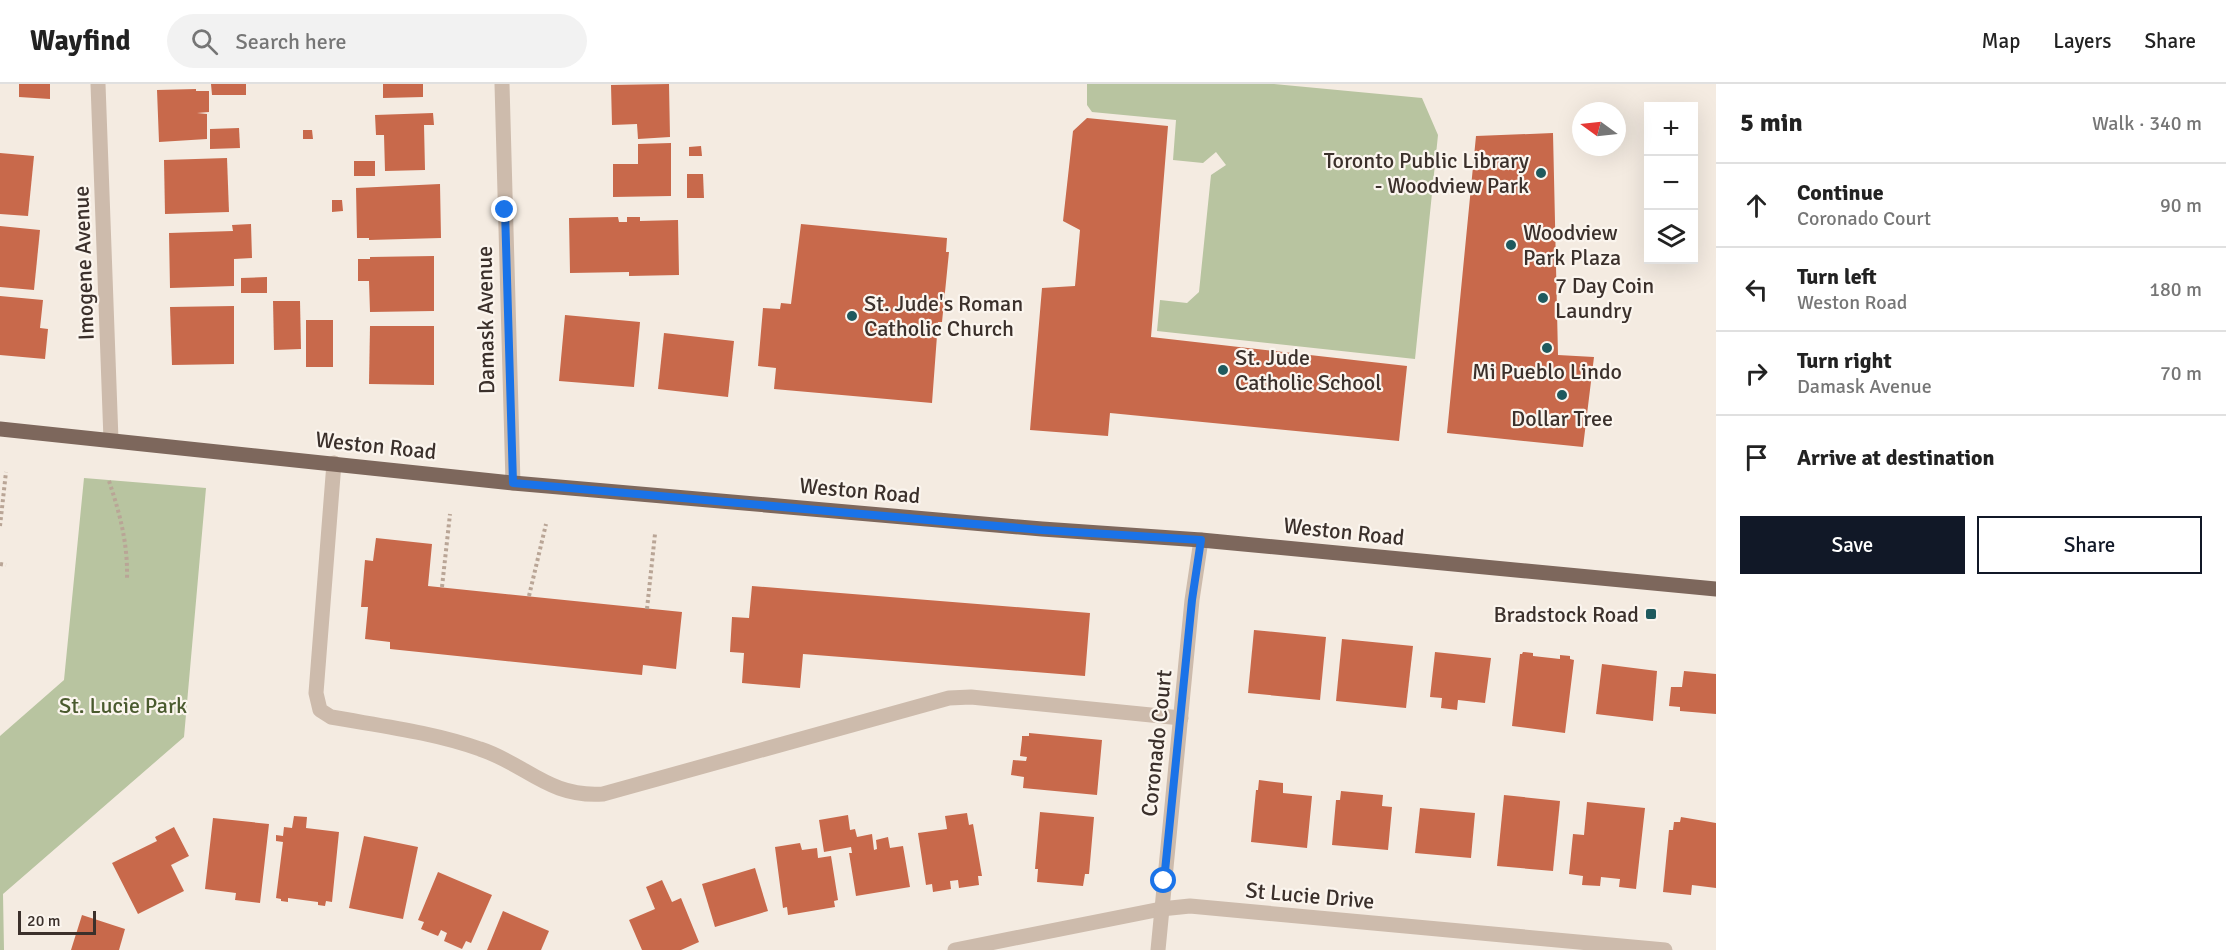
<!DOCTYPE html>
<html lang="en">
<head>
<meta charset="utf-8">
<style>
	:root { --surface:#fff; --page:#f2f2f2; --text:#222; --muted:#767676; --line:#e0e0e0; --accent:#111827 }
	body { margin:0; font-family:Signika,sans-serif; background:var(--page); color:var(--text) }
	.controls { position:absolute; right:18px; top:18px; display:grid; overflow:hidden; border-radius:0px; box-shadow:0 6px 24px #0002 }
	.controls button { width:54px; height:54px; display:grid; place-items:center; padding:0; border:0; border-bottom:2px solid var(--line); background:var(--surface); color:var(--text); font:30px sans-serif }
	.compass { position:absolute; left:1572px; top:18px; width:54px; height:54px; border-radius:50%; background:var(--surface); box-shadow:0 6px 24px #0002; rotate:285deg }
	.scale { position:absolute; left:18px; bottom:15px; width:78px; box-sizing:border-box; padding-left:6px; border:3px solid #3b302b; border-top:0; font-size:16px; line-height:21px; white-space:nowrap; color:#3b302b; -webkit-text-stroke:4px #fbf5ee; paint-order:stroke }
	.stop { position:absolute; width:18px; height:18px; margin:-14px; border:4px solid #1a73e8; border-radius:50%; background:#fff }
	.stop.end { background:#1a73e8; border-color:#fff; box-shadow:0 2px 6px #0008 }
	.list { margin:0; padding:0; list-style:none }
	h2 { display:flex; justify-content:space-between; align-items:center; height:78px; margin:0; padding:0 24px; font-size:26px }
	h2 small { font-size:20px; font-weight:400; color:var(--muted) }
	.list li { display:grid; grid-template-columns:39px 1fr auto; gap:18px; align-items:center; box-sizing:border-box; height:84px; padding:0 24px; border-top:2px solid var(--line) }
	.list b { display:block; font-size:22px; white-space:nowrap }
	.list p { margin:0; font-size:20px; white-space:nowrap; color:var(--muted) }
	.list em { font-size:20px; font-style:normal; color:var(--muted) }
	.actions { display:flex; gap:12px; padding:18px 24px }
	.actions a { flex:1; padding:14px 0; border:2px solid var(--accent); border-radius:0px; text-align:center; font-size:21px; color:var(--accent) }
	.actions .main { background:var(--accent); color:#fff }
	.icon { flex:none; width:33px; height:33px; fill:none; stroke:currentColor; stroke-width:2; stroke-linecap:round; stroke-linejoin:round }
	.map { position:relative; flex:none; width:1716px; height:866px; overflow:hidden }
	header { display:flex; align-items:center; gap:36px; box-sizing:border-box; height:84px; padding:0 30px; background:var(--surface); border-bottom:2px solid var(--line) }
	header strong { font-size:28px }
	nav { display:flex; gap:33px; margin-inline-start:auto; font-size:21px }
	.search { width:420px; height:54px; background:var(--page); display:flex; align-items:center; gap:15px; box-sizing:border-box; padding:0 21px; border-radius:33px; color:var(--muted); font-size:22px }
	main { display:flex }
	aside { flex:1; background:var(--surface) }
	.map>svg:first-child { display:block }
</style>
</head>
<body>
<header>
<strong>Wayfind</strong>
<div class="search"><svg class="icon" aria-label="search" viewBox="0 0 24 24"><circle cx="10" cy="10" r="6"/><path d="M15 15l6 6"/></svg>Search here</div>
<nav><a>Map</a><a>Layers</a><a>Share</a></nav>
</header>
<main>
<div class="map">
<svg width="1716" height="866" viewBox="0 0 1716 866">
	<rect width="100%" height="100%" fill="#f4ebe1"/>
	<!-- green -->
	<g fill="#b8c4a0">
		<polygon points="1087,0 1274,0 1422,14 1438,51 1415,275 1157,247 1160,216 1187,219 1199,208 1211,91 1226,81 1216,68 1203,79 1173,76 1176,36 1092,28 1087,21"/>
		<polygon points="84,394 206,404 184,653 3,810 4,866 0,866 0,652 64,596"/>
	</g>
	<!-- building -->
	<g fill="#c8694b">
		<polygon points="19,0 50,0 50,15 19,13"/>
		<polygon points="211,0 246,0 246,11 212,11"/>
		<polygon points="383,0 423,0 423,13 383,14"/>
		<polygon points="669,0 670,53 638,55 637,40 612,41 611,1"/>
		<polygon points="196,5 196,7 209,7 209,28 197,29 207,30 207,55 159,58 157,6"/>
		<polygon points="433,29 434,41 424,41 425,86 385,87 384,51 376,51 375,31"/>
		<polygon points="1087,34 1168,42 1151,253 1407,282 1399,357 1110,329 1108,352 1030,346 1042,204 1075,202 1080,146 1063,137 1073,47"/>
		<polygon points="239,44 240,64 210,65 210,45"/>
		<polygon points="303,46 312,46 313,55 303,55"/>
		<polygon points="1553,49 1558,271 1594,273 1583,363 1447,349 1476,52"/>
		<polygon points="671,59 671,112 613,113 613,80 638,80 638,60"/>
		<polygon points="701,62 702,72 689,72 689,63"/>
		<polygon points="0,69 34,72 28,132 0,130"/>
		<polygon points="227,74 229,128 165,130 164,76"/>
		<rect x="354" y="77" width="21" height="15"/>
		<polygon points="687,90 703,90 704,114 687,114"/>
		<polygon points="440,100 441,154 369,156 369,154 357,154 356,104"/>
		<polygon points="332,116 342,116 343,127 332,128"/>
		<polygon points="618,133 619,138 627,138 627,133 640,133 640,137 678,136 679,191 629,192 629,188 570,189 569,134"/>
		<polygon points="251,140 252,174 234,175 234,202 170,204 169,149 233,147 232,141"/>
		<polygon points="801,140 947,154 946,168 949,168 942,238 938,238 932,319 774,305 776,284 758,282 763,224 780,225 781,219 791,220"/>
		<polygon points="0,142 40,146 34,206 0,203"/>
		<polygon points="434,172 434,227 370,228 369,197 358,197 358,175 370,175 370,173"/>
		<polygon points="267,193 267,209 241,209 241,194"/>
		<polygon points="0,212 43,216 40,244 48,245 45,275 0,271"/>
		<polygon points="273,217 300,217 301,265 274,266"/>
		<polygon points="234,222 234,280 172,281 170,223"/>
		<polygon points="565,231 640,238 634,303 559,297"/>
		<rect x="306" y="236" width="27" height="47"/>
		<polygon points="370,242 434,242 434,301 369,300"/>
		<polygon points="664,249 734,257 728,313 658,305"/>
		<polygon points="376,454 432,460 428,502 682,528 676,585 643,581 642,591 390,565 390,558 365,555 368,523 361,523 365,476 373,477"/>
		<polygon points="752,502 1090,529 1085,592 803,570 800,604 742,599 744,569 730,568 732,533 749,534"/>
		<polygon points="1254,546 1326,553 1320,616 1248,609"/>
		<polygon points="1342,555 1413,562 1406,624 1336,617"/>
		<polygon points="1435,568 1491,574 1485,619 1458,616 1457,626 1441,624 1442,614 1430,613"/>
		<polygon points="1523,568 1533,569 1533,572 1560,575 1560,571 1570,572 1570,575 1574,576 1565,649 1512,642 1520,570 1522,570"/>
		<polygon points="1602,580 1657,587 1653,637 1596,630"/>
		<polygon points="1684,587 1716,590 1716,630 1680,627 1680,623 1669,622 1671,603 1682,603"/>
		<polygon points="1029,649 1102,656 1097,711 1023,704 1024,693 1011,691 1013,676 1026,677 1027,673 1020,672 1022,655 1022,652 1029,652"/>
		<polygon points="1259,696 1283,699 1283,709 1312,712 1307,764 1251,758 1256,706 1258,706"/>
		<polygon points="1341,707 1383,711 1382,722 1392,723 1388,766 1332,761 1336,716 1340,716"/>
		<polygon points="1504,711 1560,717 1553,787 1497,782"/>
		<polygon points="1587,718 1645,724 1636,805 1619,803 1620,795 1601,793 1600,802 1582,801 1583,792 1569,790 1573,750 1584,751"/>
		<polygon points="1420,724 1475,729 1471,774 1415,769"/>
		<polygon points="1040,728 1094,733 1089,790 1085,790 1083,802 1037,798 1038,785 1035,785"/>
		<polygon points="967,729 969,741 973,740 977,763 982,792 978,792 979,801 959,804 958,796 950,797 951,805 933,808 932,800 926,801 918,749 947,745 945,732"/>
		<polygon points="848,731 850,746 855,745 857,753 872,750 874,766 877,765 876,756 888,753 890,764 903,762 910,803 856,812 849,769 852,769 851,763 824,768 819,736"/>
		<polygon points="294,732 307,733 306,744 339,748 332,818 326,817 325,822 318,821 318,818 288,814 288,818 281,817 281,815 276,814 283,758 276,757 276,751 283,752 284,743 292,744"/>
		<polygon points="1681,733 1716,739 1716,804 1692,801 1691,811 1663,808 1669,746 1673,746 1674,738 1680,738"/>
		<polygon points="213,734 269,740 260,819 235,816 236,809 205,805"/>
		<polygon points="174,743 189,772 171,781 184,807 138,830 112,779 157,757 155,753"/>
		<polygon points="364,752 418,763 403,835 349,824"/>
		<polygon points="800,759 802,766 817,764 818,774 831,772 838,816 834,817 835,823 788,831 787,823 783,824 775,763"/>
		<polygon points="755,784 768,827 715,843 702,800"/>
		<polygon points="438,788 492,811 471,859 466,857 462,865 444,857 447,849 441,846 438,852 421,845 424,838 418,836"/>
		<polygon points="662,796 672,818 681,814 699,858 681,866 642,866 629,836 655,825 646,803"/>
		<polygon points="503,827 549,847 541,866 487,866"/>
		<polygon points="82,831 125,845 119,866 71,866"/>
	</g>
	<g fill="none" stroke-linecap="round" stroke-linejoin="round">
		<!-- path -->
		<g stroke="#b9a596" stroke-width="4" stroke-dasharray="3 3" stroke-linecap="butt">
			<path d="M109,397C120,430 128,460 127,495"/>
			<polyline points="0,442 6,388"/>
			<polyline points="0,480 6,481"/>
			<polyline points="442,503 450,430"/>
			<polyline points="529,512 546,440"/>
			<polyline points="647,525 655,450"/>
		</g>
		<!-- minor -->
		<g stroke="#cdbbac" stroke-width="15">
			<polyline points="98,0 111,356"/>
			<polyline points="502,0 513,399"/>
			<path d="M334,379L316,609L320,626L331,633C381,642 432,648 480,665C526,680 549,714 603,710L949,614L971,613L1181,634"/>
			<polyline points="955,866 1161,825 1190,822 1665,866"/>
			<polyline points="1158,866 1192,516 1201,456"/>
		</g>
		<!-- major -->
		<polyline stroke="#7d675c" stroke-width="15" points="0,345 513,399 1042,445 1201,456 1716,505"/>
	</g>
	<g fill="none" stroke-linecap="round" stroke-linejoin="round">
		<!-- route -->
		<polyline stroke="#1a73e8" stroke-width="8" points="505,126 513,399 1042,446 1201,456 1192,516 1164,797"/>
	</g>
	<!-- markers -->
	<g fill="#1f5a5e" stroke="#fbf5ee" stroke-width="2">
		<circle cx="1541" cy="89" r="6"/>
		<circle cx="1511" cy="161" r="6"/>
		<circle cx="1543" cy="214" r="6"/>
		<circle cx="852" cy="232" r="6"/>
		<circle cx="1547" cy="264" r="6"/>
		<circle cx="1223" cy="286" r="6"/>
		<circle cx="1562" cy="311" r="6"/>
		<rect x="1645" y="524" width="12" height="12" rx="3"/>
	</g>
	<g text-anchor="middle" stroke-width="4.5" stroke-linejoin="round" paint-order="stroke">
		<!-- poi labels -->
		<g font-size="22" fill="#3b302b" stroke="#fbf5ee" text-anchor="start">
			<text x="1529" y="84" text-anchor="end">Toronto Public Library<tspan x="1529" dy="25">- Woodview Park</tspan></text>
			<text x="1523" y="156">Woodview<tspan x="1523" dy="25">Park Plaza</tspan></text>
			<text x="1555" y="209">7 Day Coin<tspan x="1555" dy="25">Laundry</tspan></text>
			<text x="864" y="227">St. Jude's Roman<tspan x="864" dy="25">Catholic Church</tspan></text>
			<text x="1235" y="281">St. Jude<tspan x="1235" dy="25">Catholic School</tspan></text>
			<text x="1547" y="295" text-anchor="middle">Mi Pueblo Lindo</text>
			<text x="1562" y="342" text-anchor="middle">Dollar Tree</text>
			<text x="1639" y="538" text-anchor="end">Bradstock Road</text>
		</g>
		<!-- street labels -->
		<g font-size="22" fill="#3b302b" stroke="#fbf5ee">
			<text transform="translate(83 179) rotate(-92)" y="8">Imogene Avenue</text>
			<text transform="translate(485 236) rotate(-91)" y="8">Damask Avenue</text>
			<text transform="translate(376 361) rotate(6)" y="8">Weston Road</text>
			<text transform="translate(860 406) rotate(5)" y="8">Weston Road</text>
			<text transform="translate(1344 447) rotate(6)" y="8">Weston Road</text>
			<text transform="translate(1156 659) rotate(-84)" y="8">Coronado Court</text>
			<text transform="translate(1310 811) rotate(5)" y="8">St Lucie Drive</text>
		</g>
		<!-- park labels -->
		<g font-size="22" fill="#4a5a2e" stroke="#fbf5ee">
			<text x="123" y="629">St. Lucie Park</text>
		</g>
	</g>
</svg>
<div class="controls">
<button>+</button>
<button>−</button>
<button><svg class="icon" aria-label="layers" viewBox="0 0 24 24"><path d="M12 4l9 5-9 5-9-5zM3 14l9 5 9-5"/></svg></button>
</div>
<svg class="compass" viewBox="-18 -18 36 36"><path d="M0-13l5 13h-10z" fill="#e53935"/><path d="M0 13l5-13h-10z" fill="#767676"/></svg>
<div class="scale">20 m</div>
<div class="stop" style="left:1164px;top:797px"></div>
<div class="stop end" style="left:505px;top:126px"></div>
</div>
<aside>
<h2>5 min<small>Walk · 340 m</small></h2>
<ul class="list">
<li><svg class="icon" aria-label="ahead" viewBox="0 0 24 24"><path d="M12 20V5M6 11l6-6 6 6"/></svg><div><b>Continue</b><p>Coronado Court</p></div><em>90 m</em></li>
<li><svg class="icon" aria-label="left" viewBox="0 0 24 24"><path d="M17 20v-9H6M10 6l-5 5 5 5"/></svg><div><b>Turn left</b><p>Weston Road</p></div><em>180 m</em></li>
<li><svg class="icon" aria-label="right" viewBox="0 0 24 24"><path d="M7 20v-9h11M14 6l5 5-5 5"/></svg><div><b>Turn right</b><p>Damask Avenue</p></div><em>70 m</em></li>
<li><svg class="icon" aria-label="arrive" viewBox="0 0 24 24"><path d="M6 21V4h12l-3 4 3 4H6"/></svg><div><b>Arrive at destination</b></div></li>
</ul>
<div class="actions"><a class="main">Save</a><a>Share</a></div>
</aside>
</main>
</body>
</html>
